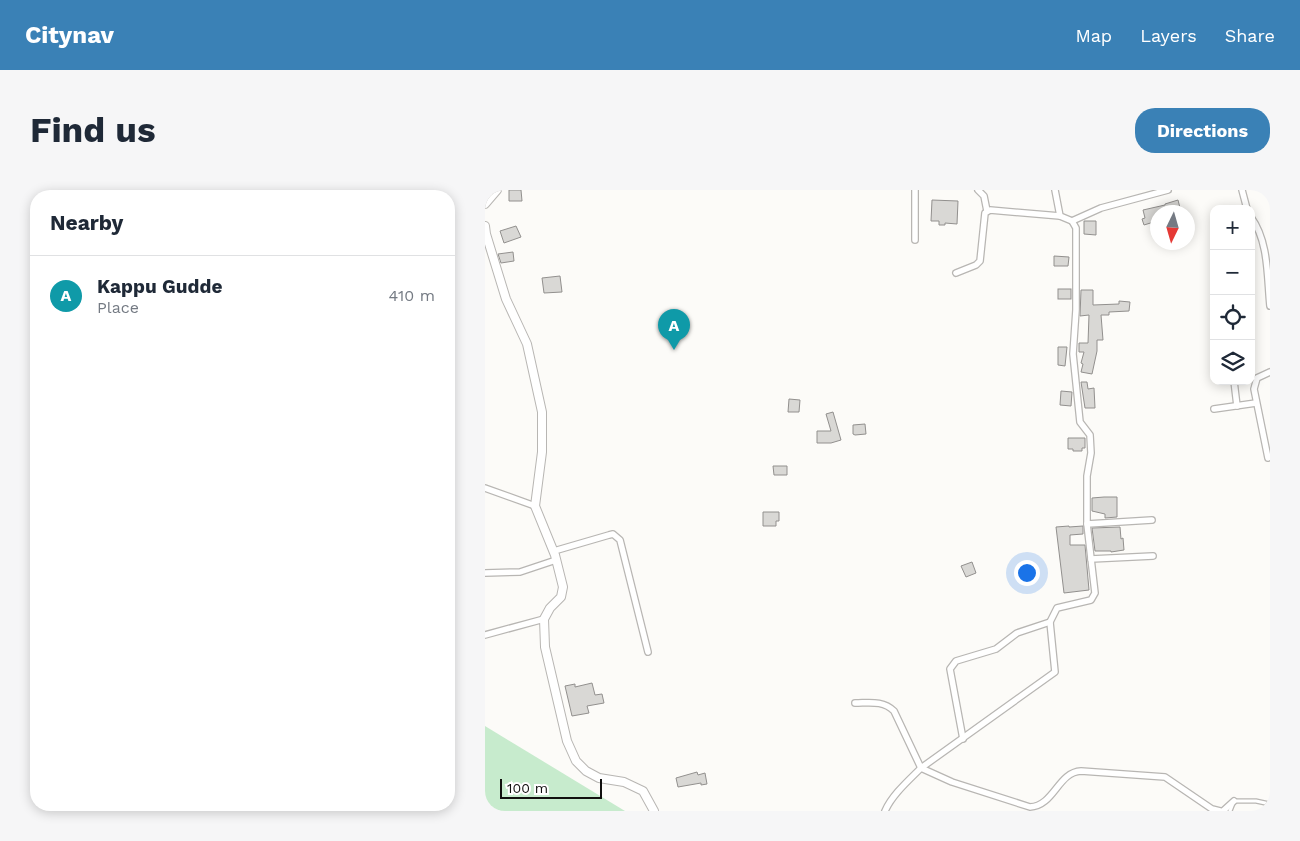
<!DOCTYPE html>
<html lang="en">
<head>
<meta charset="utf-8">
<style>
	:root { --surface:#fff; --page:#f6f6f7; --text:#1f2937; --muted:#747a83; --line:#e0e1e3; --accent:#3a81b6 }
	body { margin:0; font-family:"Work Sans",sans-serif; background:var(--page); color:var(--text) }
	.controls { position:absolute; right:15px; top:15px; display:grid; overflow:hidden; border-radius:10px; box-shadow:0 2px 12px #0003 }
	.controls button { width:45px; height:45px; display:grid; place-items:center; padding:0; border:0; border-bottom:1px solid var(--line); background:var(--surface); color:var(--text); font:25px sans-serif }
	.compass { position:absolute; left:665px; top:15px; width:45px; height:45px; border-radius:50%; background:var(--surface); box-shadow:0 2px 12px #0003; rotate:185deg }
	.scale { position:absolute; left:15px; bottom:12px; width:102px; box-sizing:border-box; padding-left:5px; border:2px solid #11100f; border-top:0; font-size:14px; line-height:18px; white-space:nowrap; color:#11100f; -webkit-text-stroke:4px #fff; paint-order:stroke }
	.you { position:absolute; left:541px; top:382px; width:18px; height:18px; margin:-12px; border:4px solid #fff; border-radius:50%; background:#1a73e8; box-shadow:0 0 0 8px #1a73e833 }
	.badge { display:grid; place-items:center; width:32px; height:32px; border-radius:50%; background:var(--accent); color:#fff; font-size:16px; font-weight:700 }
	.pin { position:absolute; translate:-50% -41px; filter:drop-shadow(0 1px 2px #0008) }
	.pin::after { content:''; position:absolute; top:26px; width:18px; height:15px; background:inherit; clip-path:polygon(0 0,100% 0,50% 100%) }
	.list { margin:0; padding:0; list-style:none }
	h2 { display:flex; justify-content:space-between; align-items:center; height:65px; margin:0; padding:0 20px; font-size:21px }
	h2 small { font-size:16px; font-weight:400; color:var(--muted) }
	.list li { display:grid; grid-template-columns:32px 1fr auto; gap:15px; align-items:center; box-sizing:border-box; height:80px; padding:0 20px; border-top:1px solid var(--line) }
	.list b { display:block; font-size:19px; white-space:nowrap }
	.list p { margin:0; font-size:16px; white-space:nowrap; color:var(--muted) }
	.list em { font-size:16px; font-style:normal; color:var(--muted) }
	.icon { flex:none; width:28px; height:28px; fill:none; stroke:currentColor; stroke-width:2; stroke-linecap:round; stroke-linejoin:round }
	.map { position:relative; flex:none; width:785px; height:621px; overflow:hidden; border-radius:20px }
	header { display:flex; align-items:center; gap:30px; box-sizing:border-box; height:70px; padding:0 25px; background:var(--accent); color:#fff }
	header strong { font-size:24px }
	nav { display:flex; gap:28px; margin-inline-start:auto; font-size:18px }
	.intro { display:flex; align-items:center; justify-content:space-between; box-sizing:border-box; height:120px; padding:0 30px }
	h1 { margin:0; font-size:35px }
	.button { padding:12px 22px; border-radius:20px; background:var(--accent); color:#fff; font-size:18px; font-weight:700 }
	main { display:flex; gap:30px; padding:0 30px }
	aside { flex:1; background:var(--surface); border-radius:20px; box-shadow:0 2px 12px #0003 }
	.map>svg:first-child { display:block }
</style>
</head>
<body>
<header>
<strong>Citynav</strong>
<nav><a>Map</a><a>Layers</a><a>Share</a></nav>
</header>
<div class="intro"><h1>Find us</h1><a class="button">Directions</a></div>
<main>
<aside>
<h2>Nearby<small></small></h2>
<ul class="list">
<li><span class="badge" style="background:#0f9aa8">A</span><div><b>Kappu Gudde</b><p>Place</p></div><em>410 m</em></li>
</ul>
</aside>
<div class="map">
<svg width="785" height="621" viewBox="0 0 785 621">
	<rect width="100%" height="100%" fill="#fcfbf8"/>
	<!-- green -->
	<polygon fill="#c7ebcd" points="0,536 140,621 0,621"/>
	<!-- building -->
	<g fill="#d9d8d5" stroke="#92908e">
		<polygon points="24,0 36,0 37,11 24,11"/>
		<polygon points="447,10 473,11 472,34 460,33 460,35 454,35 454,31 446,31"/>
		<polygon points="693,10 696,22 672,22 672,31 659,35 657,29 660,28 658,20 680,15 680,14"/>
		<polygon points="599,31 611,31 611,45 599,44"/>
		<polygon points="31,36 36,47 19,53 15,41"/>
		<polygon points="28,62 29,71 16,73 13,64"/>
		<polygon points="569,66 584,67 583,76 569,76"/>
		<polygon points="75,86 77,102 59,103 57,88"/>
		<rect x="573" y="99" width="13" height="10"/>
		<polygon points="596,100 608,100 608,115 634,114 634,111 645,112 644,121 624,122 624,125 616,125 618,150 612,150 612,161 607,184 596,182 598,174 596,173 599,162 594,162 594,153 603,153 604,125 595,126"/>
		<polygon points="573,157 582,157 580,176 573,175"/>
		<polygon points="596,192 602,192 603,199 609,198 610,218 600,218"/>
		<polygon points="576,201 587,202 586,216 575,215"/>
		<polygon points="304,209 315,210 314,222 303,222"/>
		<polygon points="348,222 356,250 346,253 332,253 332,241 346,241 341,224"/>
		<polygon points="380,234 381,244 370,245 368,244 368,235"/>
		<polygon points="583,248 600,248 600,258 597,258 597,261 588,261 588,259 583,259"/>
		<polygon points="288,276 302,276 302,285 289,285"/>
		<polygon points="619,307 632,307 632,327 620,328 620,324 607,321 607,308"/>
		<polygon points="278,322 294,322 294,331 291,331 291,336 278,336"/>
		<polygon points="584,336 584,337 598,336 598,344 585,345 585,355 600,355 604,400 579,403 571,337"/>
		<polygon points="635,337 636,349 638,348 639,360 626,362 626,361 610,361 607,338"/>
		<polygon points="487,372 491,383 481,387 476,376"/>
		<polygon points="107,493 110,505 117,504 119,513 102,516 104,523 87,526 80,496 90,494 90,497"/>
		<polygon points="212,582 213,585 220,583 222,594 216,595 216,593 193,597 191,588"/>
	</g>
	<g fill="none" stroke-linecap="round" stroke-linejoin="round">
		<defs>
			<polyline id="service" points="745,621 749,611 771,611 785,614"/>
			<g id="minor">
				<polyline points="493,0 499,6 502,21"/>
				<polyline points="757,0 762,19"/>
				<path d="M766,27C784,52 782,87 785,116"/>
				<polyline points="587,31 616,18 683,0"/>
				<polyline points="729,48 729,50"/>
				<polyline points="430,50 430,0"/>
				<polyline points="471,83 491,75 495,71 500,23 505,20 575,26"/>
				<polyline points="749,191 752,216"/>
				<polyline points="729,219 771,213"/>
				<polyline points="783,268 769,199 772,188 785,182"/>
				<polyline points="0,298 50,316"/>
				<polyline points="602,334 667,330"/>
				<polyline points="69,361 124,345 128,344 135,350 163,462"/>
				<polyline points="606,369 668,366"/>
				<polyline points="0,383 35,382 71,370"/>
				<polyline points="0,445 59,429"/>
				<path d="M370,513C384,513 398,510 409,521L436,578L467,592L545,617C569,616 573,582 596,581L680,587L727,619L735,621"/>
				<polyline points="478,549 465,479 471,471 511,459 532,443 565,432"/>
				<path d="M400,621C407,605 423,591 436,578L570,482L565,432L572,418L606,410L610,403L602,334V286L606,263L605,245L595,232L588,164L591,120V38L587,31L575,26L570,0"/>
				<polyline points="738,621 749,611"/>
			</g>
			<g id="tertiary">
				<polyline points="0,14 12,0"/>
				<polyline points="0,36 1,44 21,109 42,154 57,222 57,262 50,316 70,365 78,397 76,407 65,418 59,429 60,457 82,551 91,571 101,581 114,588 139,592 158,601 169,621"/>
			</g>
		</defs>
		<!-- service casing -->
		<use href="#service" stroke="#b8b6b3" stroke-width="5.5"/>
		<!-- minor casing -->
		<use href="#minor" stroke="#b8b6b3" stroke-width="8"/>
		<!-- tertiary casing -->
		<use href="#tertiary" stroke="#b8b6b3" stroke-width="10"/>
		<!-- service -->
		<use href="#service" stroke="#fff" stroke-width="3"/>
		<!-- minor -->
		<use href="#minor" stroke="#fff" stroke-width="5.5"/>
		<!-- tertiary -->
		<use href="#tertiary" stroke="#fff" stroke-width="8"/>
	</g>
</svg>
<div class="controls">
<button>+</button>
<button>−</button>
<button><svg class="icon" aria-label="locate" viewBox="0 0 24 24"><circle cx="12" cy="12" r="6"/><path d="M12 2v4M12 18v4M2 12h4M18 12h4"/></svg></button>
<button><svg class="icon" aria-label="layers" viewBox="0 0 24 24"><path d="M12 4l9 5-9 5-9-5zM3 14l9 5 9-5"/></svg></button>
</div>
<svg class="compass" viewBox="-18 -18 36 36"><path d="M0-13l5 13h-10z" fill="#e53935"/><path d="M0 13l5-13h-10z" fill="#747a83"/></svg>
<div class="scale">100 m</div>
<div class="you"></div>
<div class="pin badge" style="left:189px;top:160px;background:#0f9aa8">A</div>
</div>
</main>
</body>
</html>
